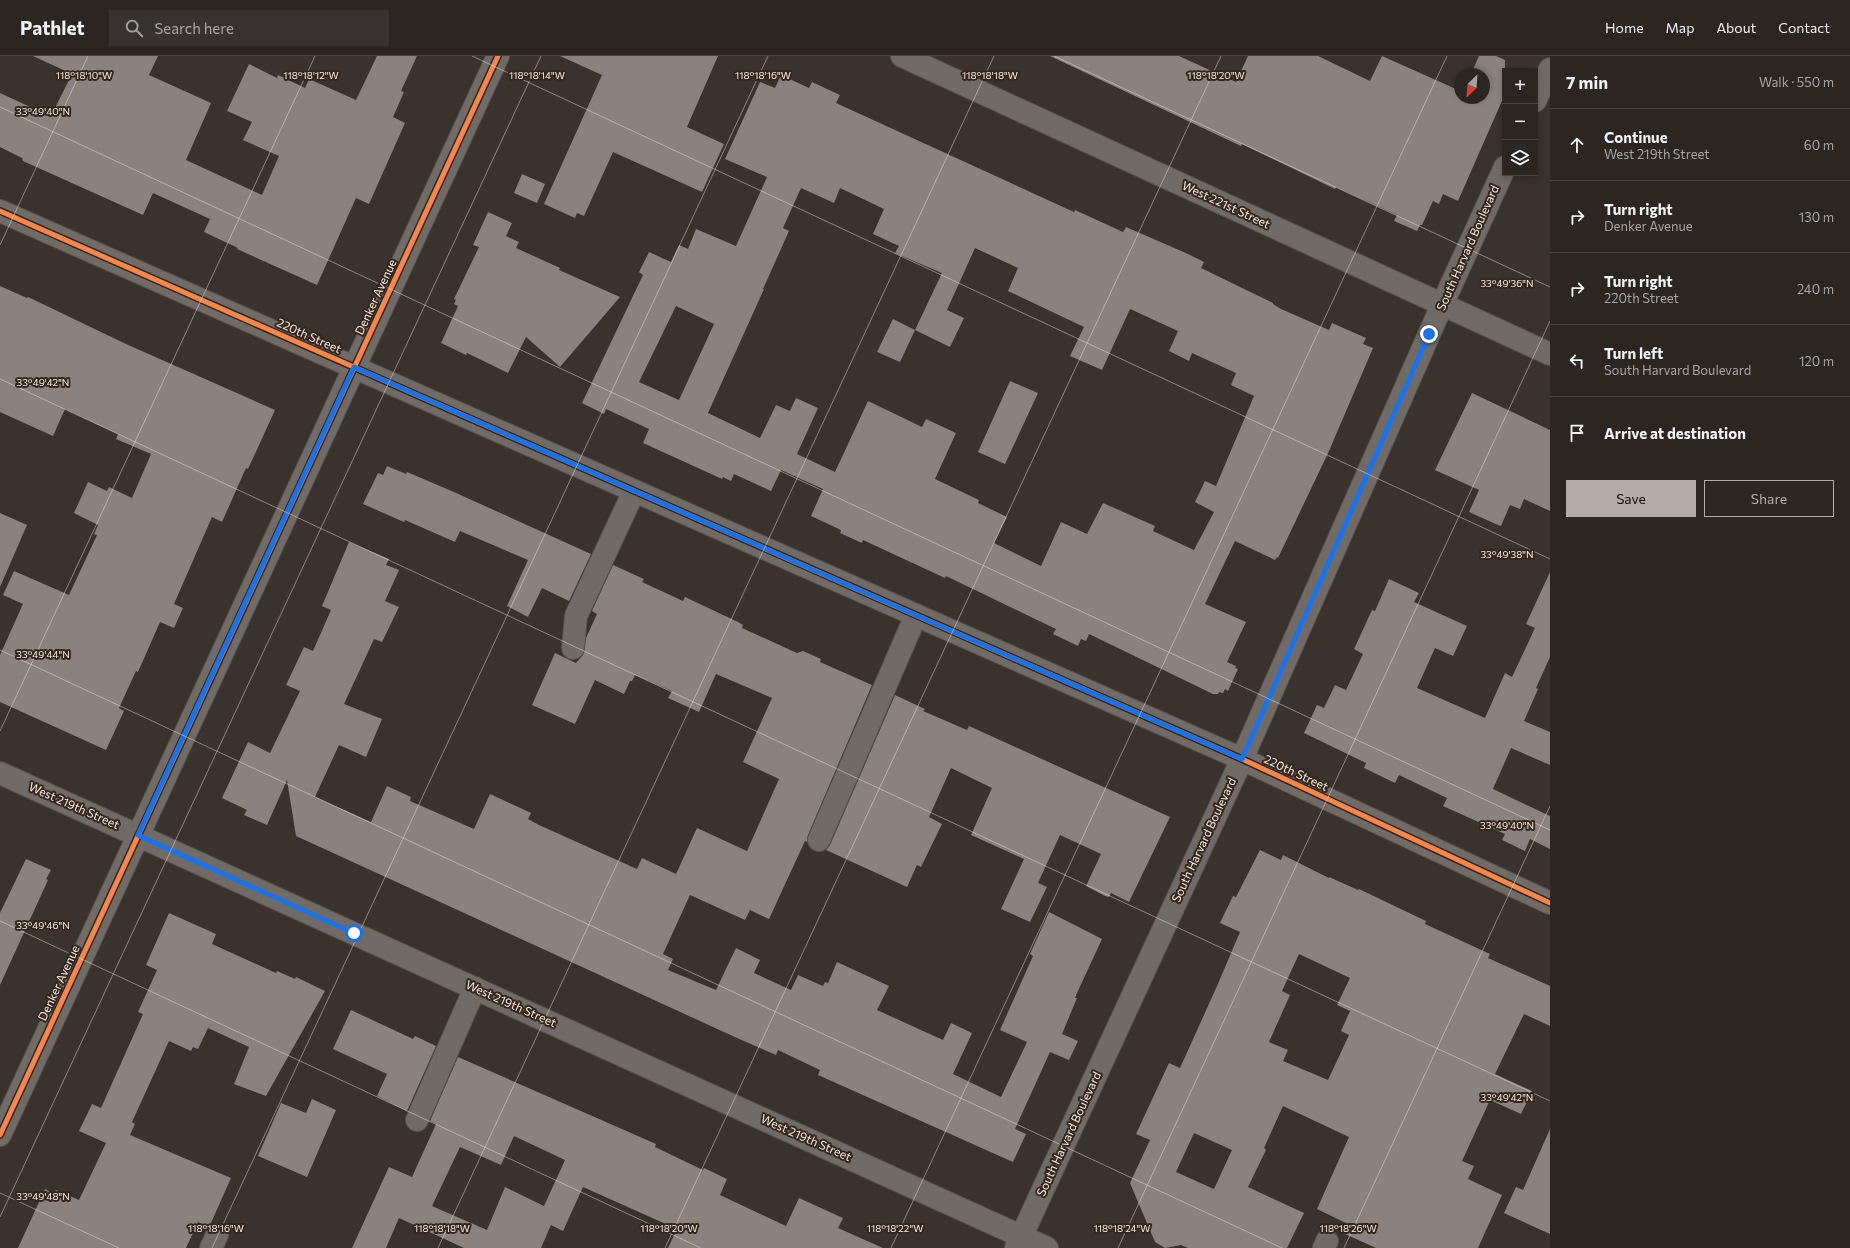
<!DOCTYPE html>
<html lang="en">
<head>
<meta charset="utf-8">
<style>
	:root { --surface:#2b2622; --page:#37322f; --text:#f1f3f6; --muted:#a6a5a5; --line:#474340; --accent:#b4aba5 }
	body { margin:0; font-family:Commissioner,sans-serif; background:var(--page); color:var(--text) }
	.controls { position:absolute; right:12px; top:12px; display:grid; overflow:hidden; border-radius:0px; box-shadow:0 2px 6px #0003 }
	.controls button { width:36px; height:36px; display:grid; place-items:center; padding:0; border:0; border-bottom:1px solid var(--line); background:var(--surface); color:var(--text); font:20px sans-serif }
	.compass { position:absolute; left:1454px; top:12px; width:36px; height:36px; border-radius:50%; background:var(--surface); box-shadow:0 2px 6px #0003; rotate:205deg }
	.stop { position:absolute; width:12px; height:12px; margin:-9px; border:3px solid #1a73e8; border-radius:50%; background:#fff }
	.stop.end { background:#1a73e8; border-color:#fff; box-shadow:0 1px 4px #0008 }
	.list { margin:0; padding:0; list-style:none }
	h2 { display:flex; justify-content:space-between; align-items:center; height:52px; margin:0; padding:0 16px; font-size:17px }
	h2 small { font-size:13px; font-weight:400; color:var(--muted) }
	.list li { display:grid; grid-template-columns:26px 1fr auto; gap:12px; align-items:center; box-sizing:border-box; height:72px; padding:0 16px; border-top:1px solid var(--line) }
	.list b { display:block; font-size:15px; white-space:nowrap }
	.list p { margin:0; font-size:13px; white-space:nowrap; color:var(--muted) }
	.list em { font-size:13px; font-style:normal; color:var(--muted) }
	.actions { display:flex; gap:8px; padding:12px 16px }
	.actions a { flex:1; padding:9px 0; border:1px solid var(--accent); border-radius:0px; text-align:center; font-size:14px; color:var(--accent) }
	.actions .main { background:var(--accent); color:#111 }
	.icon { flex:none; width:22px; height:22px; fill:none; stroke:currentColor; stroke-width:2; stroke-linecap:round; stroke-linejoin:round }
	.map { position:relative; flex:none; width:1550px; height:1192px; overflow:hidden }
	header { display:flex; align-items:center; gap:24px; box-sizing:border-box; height:56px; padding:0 20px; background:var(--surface); border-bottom:1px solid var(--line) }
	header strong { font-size:19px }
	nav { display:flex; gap:22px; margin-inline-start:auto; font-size:14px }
	.search { width:280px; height:36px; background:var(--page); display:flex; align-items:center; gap:10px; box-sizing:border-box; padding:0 14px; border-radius:0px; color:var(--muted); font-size:15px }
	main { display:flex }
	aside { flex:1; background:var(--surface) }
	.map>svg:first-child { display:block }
</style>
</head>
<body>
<header>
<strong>Pathlet</strong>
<div class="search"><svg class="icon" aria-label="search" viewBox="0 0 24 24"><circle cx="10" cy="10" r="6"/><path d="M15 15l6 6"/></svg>Search here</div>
<nav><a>Home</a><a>Map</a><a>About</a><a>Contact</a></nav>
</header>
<main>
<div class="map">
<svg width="1550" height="1192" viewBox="0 0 1550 1192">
	<rect width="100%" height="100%" fill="#39322d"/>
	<!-- building -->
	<g fill="#89827e" fill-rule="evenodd">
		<polygon points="33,0 158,0 149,19 211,47 186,104 262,139 279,100 243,84 252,66 227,55 249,8 277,22 278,19 305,32 309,23 356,44 377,0 417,0 401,35 404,36 393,61 405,67 369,148 356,142 317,229 237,193 238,192 204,176 210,163 153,137 143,159 23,105 22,102 0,91 0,37 39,55 41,53 52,58 72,18"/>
		<polygon points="560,0 718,0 687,71 724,88 702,136 613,96 584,160 577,157 575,162 544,148 602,19"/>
		<polygon points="1050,0 1179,0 1236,26 1248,0 1318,0 1370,25 1382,0 1456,33 1458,30 1460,31 1460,42 1484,42 1484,18 1471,18 1479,0 1496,0 1505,4 1505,38 1458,145 1443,138 1439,148 1433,145 1422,169 1420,169 1417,175 1394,165 1397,159 1338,132 1336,131 1335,133 1242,88 1241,90"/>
		<path d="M781,19L809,32L812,26L840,39L836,47L1074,156L1075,154L1123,176L1126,171L1188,198L1204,206L1201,212L1273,247V248L1281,253L1329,274L1332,267L1366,282L1363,288L1373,292L1329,395L1278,502L1277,501L1275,504L1235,485L1205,548L1246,566L1227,606L1236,610L1235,612L1238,613L1228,635L1225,633L1223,637L1219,636L1218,638H1213L1089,578L1086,585L1081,583L1078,590L1053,578L1056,573L946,520L945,522L863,484L862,487L840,477L841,474L811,460L823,433L781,414L771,435L734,418L731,425L723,421L722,423L643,387L649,373L606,353L604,358L582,347L643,219L639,216L649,196L671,206L679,189L688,193L696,173L736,190L767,121L725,103L760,26L775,32ZM801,132L834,147L840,132L884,153L873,178L899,190L895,197L942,217L915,274L950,291L964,262L947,254L975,192L1018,212L1008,235L1084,271L1070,300L1102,314L1130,253L1178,275L1169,295L1189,305L1192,297L1236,317L1231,329L1254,340L1216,430L1205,425L1195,446L1214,456L1194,494L1153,475L1155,470L1103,447L1087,478L1061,466L1041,510L994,487L1007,461L978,447L979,444L935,423L956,377L926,363L922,371L868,345L835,416L797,398L818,352L796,342L790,355L776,349L760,382L708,357L764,233H763L789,175L783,172ZM676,250L714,268L679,344L639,326Z"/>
		<polygon points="522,118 545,128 537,147 514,137"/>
		<polygon points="488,156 512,167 506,180 519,186 516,192 560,212 559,214 620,241 560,311 526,281 508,317 467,297 466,299 441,287 458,250 454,248 456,244 454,243 479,191 473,189"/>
		<polygon points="0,230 27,242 28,241 126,288 275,354 248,413 246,412 222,466 212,461 174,548 183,552 174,572 160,566 138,616 136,615 119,652 124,655 106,694 0,646 0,599 23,548 3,539 14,515 69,539 97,479 94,478 98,469 74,457 88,426 107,435 109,431 132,442 151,398 116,383 118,378 65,353 53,380 0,356"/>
		<polygon points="893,263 915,274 900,306 877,296"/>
		<polygon points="1010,325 1038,337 1005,408 978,396"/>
		<polygon points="1472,337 1550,374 1550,455 1524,443 1520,453 1510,449 1501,470 1498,469 1469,456 1479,434 1435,414"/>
		<polygon points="387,410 406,418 407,416 454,436 591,498 569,545 542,532 528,561 507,550 528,504 460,475 455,486 405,464 404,466 363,448 378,417 383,419"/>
		<polygon points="0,457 27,469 0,531"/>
		<polygon points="349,486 389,503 386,509 399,514 385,545 399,551 382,586 374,583 344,648 382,663 366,701 339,689 315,741 371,766 387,730 411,741 410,745 474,773 490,738 531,757 528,763 539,769 637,813 642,802 676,818 697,772 747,795 779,723 743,706 772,642 716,618 699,656 668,642 672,635 635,619 632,625 630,625 624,638 595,624 575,668 532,649 555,597 576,607 583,599 586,582 597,558 592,555 613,509 644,523 642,526 683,545 685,541 738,566 743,569 742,572 797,597 803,595 821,603 820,606 872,629 808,779 807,786 805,785 769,863 750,854 745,864 690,839 663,898 673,903 668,914 716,934 736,892 760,904 754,917 791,934 798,919 823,930 825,926 828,927 837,906 889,930 877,954 943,984 951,967 972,977 953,1018 1001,1041 1027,986 1000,974 1033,900 1030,898 1049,856 1102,883 1077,937 1075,942 1077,942 1062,978 1078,985 1069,1004 1050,996 1015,1073 1026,1078 1013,1106 818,1019 820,1014 778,994 776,999 737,982 296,780 287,724 267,769 244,759 247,754 222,742 248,686 270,697 300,635 286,629 304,591 313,595 331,554 322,550"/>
		<polygon points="1550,516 1550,601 1536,632 1538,633 1524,665 1550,676 1550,709 1511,692 1493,733 1550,760 1550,793 1530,783 1525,795 1502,784 1505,778 1443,750 1447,742 1399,719 1395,727 1364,712 1366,707 1304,677 1317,649 1324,652 1335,629 1346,634 1363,598 1354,593 1372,554 1375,555 1389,523 1419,537 1414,546 1467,570 1453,600 1435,592 1417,632 1485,662 1505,617 1512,621 1535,572 1526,568"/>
		<polygon points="895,639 925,653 923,655 967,674 969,670 1170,761 1129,846 1111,837 1109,841 1105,840 1086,830 1101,798 1060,779 1038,827 1047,831 1030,866 1001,853 1024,803 971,779 992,732 951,712 929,761 942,768 921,811 917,809 907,831 826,794 830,789"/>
		<path d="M1260,794L1281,804L1283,799L1329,822V821L1358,834L1359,833L1426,865L1425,868L1490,898L1488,902L1550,930V970L1524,958L1495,1018L1532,1035L1521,1058L1490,1044L1462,1105L1474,1110L1468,1123L1502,1139L1478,1192H1376L1345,1178L1350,1169L1317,1153L1349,1081L1283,1050L1264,1092L1266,1094L1248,1131L1304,1157L1287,1192H1188L1181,1189L1165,1192L1155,1186L1130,1127L1150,1084L1136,1078L1169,1007L1180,1012L1217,930L1240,876L1220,867L1233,840L1236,841ZM1299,898L1350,922L1337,949L1350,955L1341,975L1349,979L1328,1024L1283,1005L1288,994L1269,986L1290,939L1282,935ZM1194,1077L1232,1094L1214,1133L1176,1116Z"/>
		<polygon points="26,803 51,814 46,823 48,824 0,929 0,857"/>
		<polygon points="169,857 216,878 212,888 276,917 277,915 295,923 296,921 325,935 266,1040 234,1028 249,991 208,972 198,993 193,991 191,995 169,985 132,1066 135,1068 130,1079 231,1122 210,1169 208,1171 198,1166 186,1192 18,1192 45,1133 54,1138 56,1134 79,1144 106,1087 79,1075 92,1048 101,1052 143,958 138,956 157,914 146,909"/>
		<polygon points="351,954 413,983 415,980 436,990 407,1055 377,1040 387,1018 333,993"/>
		<path d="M458,1001L656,1088L655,1091L703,1114L704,1112L727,1123L720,1139L786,1170L799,1142L843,1162L838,1172L883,1192H668L677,1173L583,1131L563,1175L551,1169L541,1192H464L399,1162L386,1192H352L389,1111L412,1121L436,1068L430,1065ZM514,1080L565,1104L544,1150L505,1131L487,1174L432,1150L460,1091L501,1109Z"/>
		<polygon points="312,1043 336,1054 307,1121 258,1100 281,1047 306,1057"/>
		<polygon points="1550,1073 1550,1178 1504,1157 1516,1131 1523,1134"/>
	</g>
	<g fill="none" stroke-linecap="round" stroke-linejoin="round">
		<defs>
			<g id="minor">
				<polyline points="902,0 1550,298"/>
				<polyline points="1535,45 1550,13"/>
				<polyline points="0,155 1242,703 1550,847"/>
				<polyline points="573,592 576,560 634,435"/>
				<polyline points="0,717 1047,1192"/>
				<polyline points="819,784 916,559"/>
				<polyline points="417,1064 475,932"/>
				<polyline points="0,1079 498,0"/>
				<polyline points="211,1192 217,1179"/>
				<polyline points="1016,1192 1242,703 1442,249 1505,111"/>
				<polyline points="1324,1192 1327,1185"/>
			</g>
		</defs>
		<!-- minor casing -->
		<use href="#minor" stroke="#57514c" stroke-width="24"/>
		<!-- minor -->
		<use href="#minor" stroke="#716b67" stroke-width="22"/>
		<defs>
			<g id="cycleway">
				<polyline points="0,155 1242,703 1550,847"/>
				<polyline points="0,1079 498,0"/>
			</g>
		</defs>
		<!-- cycleway casing -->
		<use href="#cycleway" stroke="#35271e" stroke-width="8"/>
		<!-- cycleway -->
		<use href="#cycleway" stroke="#f5874c" stroke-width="5"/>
	</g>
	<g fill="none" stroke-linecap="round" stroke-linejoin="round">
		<!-- route -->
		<polyline stroke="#1a73e8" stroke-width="5" points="354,877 138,779 354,311 1242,703 1429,278"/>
	</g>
	<!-- ticks -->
	<path fill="none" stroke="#f6ece6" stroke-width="1" stroke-opacity="0.45" d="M472,0L1550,503M1054,0L1550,231M0,51L1550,774M0,189L88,0M0,323L1550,1045M0,594L1282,1192M0,675L315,0M0,865L701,1192M0,1137L119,1192M0,1161L541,0M212,1192L768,0M438,1192L994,0M665,1192L1221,0M891,1192L1447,0M1118,1192L1550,265M1344,1192L1550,750"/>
	<g text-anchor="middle" stroke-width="4" stroke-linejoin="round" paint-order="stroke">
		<!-- street labels -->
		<g font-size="12" fill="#f6ece6" stroke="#35271e">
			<text transform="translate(1226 149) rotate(25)" y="4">West 221st Street</text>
			<text transform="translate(1468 192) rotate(-66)" y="4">South Harvard Boulevard</text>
			<text transform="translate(376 241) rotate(-65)" y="4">Denker Avenue</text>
			<text transform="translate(309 280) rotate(24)" y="4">220th Street</text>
			<text transform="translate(1296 717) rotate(25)" y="4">220th Street</text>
			<text transform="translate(74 750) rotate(24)" y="4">West 219th Street</text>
			<text transform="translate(1204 784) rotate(-65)" y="4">South Harvard Boulevard</text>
			<text transform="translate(59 927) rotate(-65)" y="4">Denker Avenue</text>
			<text transform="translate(511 948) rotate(24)" y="4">West 219th Street</text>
			<text transform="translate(1069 1078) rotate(-65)" y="4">South Harvard Boulevard</text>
			<text transform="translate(806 1082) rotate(24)" y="4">West 219th Street</text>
		</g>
	</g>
	<g font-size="10" text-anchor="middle" fill="#f6ece6" stroke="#35271e" stroke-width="4" stroke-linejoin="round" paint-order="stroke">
		<text x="84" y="23">118°18'10"W</text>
		<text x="311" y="23">118°18'12"W</text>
		<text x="537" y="23">118°18'14"W</text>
		<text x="763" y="23">118°18'16"W</text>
		<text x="990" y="23">118°18'18"W</text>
		<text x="1216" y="23">118°18'20"W</text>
		<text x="43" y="59">33°49'40"N</text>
		<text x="1507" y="231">33°49'36"N</text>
		<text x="43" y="330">33°49'42"N</text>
		<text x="1507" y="502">33°49'38"N</text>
		<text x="43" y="602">33°49'44"N</text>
		<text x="1507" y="773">33°49'40"N</text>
		<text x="43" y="873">33°49'46"N</text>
		<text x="1507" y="1045">33°49'42"N</text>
		<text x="43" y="1144">33°49'48"N</text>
		<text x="216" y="1176">118°18'16"W</text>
		<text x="442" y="1176">118°18'18"W</text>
		<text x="669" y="1176">118°18'20"W</text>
		<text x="895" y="1176">118°18'22"W</text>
		<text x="1122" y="1176">118°18'24"W</text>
		<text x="1348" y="1176">118°18'26"W</text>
	</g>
</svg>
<div class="controls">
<button>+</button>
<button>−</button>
<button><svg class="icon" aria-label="layers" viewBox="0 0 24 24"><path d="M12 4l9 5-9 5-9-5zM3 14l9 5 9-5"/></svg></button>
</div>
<svg class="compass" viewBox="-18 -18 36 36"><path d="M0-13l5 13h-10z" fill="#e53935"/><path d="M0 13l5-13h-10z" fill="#a6a5a5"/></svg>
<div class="stop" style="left:354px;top:877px"></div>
<div class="stop end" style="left:1429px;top:278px"></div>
</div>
<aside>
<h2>7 min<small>Walk · 550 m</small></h2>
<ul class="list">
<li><svg class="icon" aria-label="ahead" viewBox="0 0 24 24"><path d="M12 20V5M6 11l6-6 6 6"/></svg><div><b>Continue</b><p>West 219th Street</p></div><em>60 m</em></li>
<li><svg class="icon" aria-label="right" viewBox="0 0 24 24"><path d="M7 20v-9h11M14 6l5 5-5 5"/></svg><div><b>Turn right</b><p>Denker Avenue</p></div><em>130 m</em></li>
<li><svg class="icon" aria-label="right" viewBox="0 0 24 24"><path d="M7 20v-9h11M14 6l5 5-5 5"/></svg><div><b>Turn right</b><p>220th Street</p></div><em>240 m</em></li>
<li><svg class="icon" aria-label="left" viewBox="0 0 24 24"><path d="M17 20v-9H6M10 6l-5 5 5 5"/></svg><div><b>Turn left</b><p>South Harvard Boulevard</p></div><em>120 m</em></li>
<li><svg class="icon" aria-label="arrive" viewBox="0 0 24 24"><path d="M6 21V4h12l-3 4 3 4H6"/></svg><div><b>Arrive at destination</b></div></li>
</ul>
<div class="actions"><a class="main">Save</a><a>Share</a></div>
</aside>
</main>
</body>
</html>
